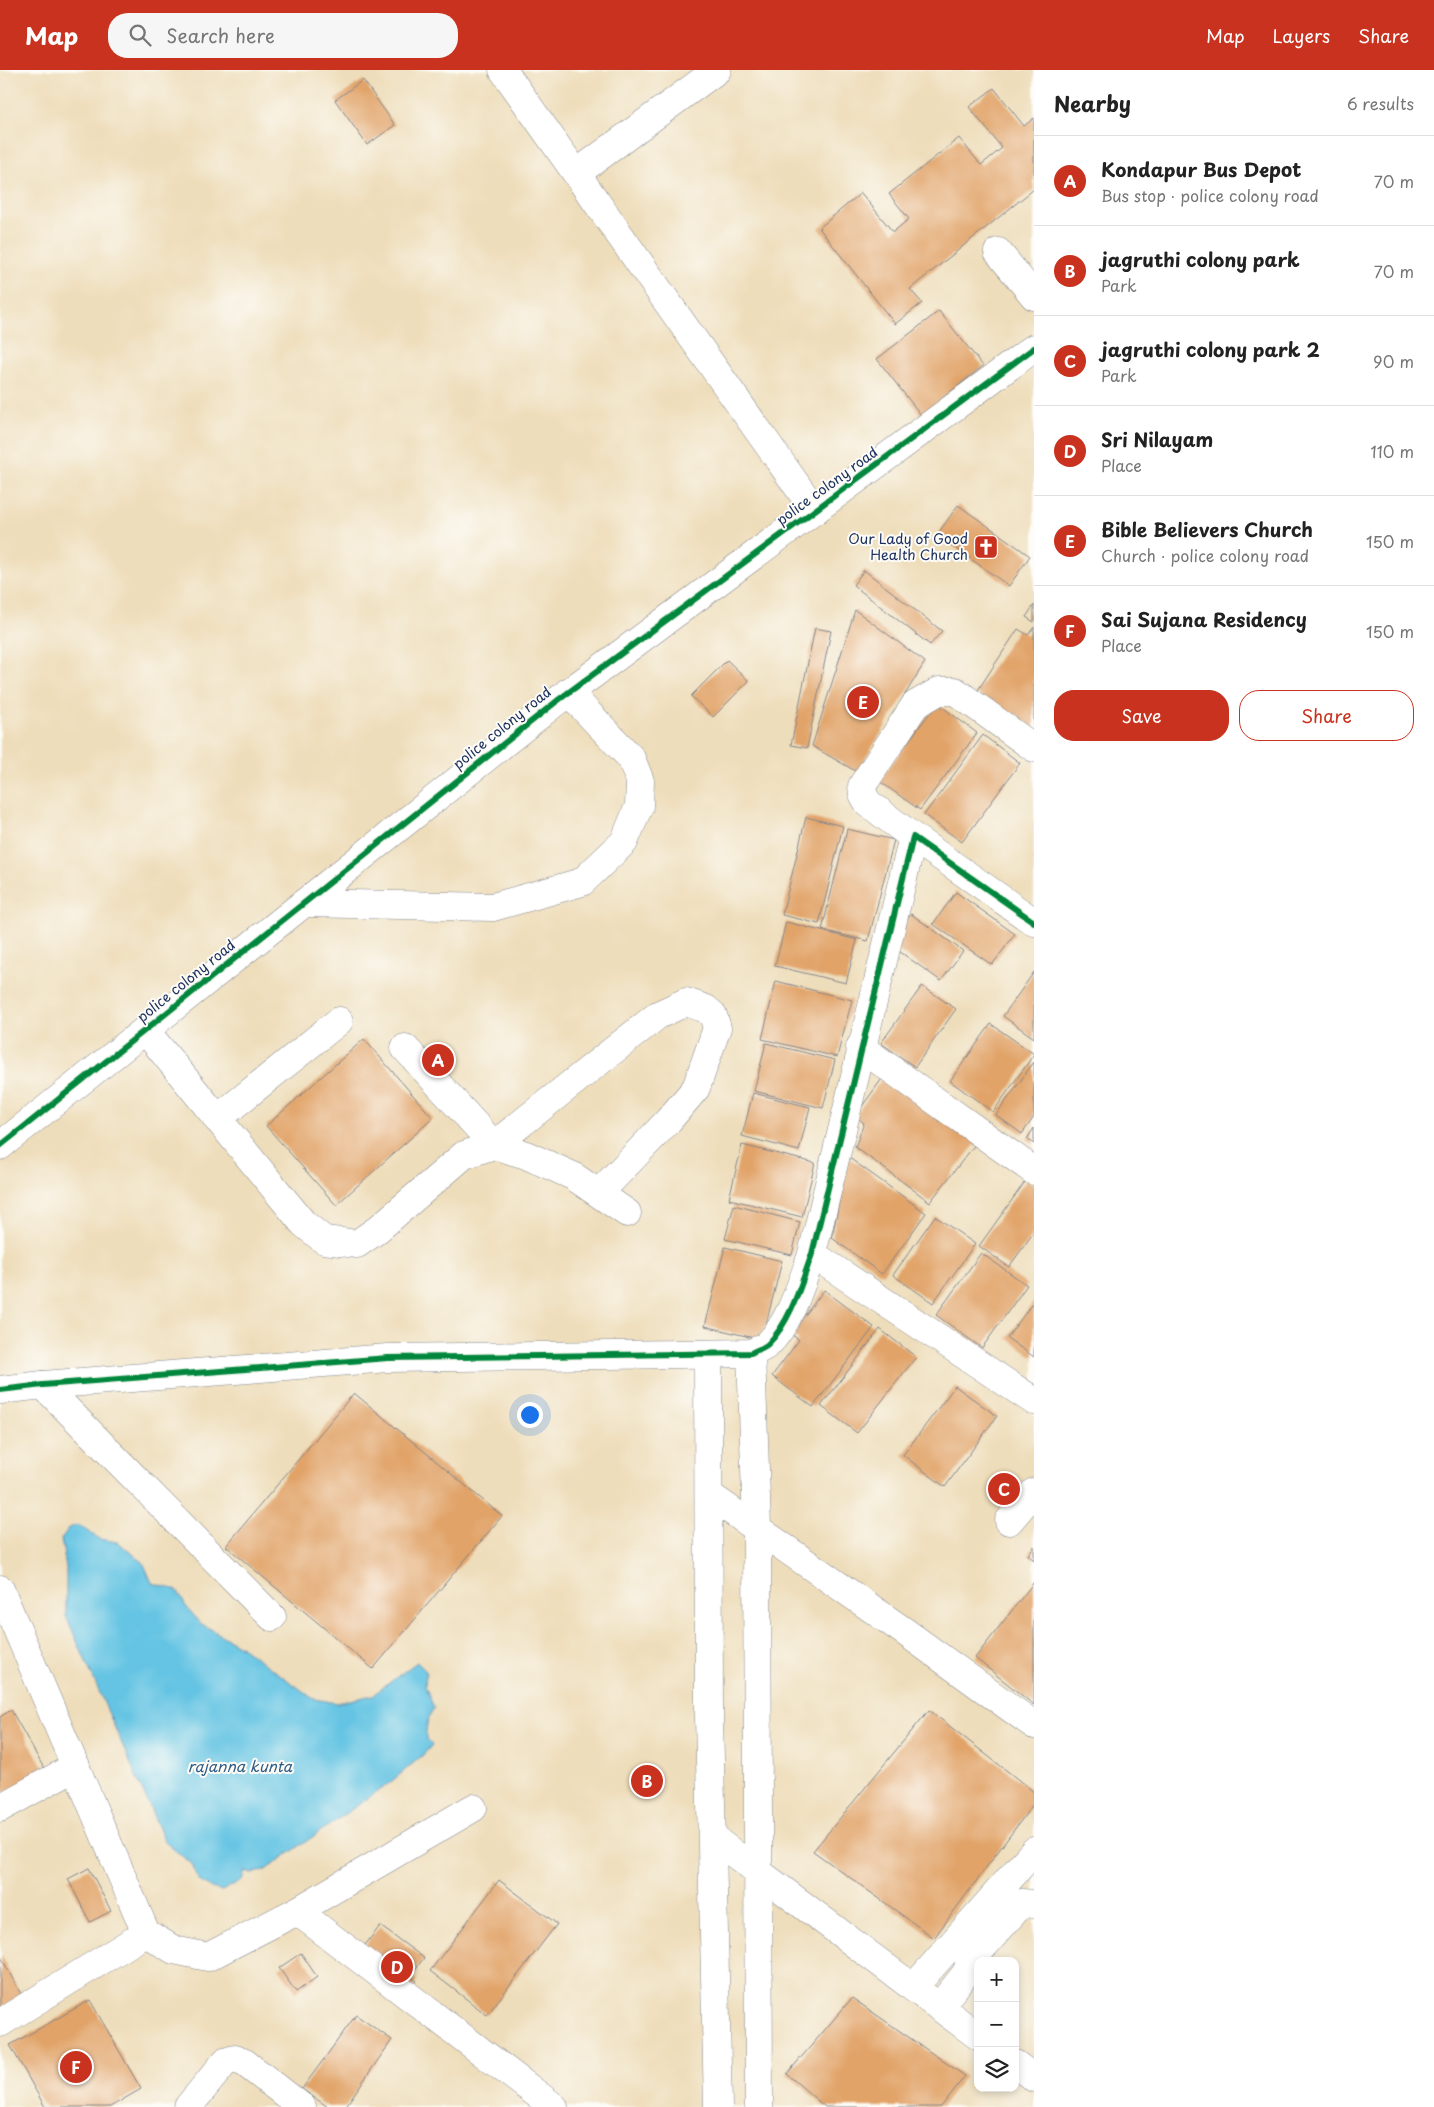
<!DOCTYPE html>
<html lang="en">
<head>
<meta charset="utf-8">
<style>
	:root { --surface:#fff; --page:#f6f6f6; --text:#222; --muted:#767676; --line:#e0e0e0; --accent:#c8321e }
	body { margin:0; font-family:"Playpen Sans",sans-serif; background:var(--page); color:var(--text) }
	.controls { position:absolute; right:15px; bottom:15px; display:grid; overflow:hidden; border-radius:10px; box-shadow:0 2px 8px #0003 }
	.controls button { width:45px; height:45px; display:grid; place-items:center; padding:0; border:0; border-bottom:1px solid var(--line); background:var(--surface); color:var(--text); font:25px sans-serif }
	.you { position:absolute; left:529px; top:1344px; width:18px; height:18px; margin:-12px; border:4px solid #fff; border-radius:50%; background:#1a73e8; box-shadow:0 0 0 8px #1a73e833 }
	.badge { display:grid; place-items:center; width:32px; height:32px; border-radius:50%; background:var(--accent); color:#fff; font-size:16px; font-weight:700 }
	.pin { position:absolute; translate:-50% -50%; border:2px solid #fff; box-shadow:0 1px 5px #0006 }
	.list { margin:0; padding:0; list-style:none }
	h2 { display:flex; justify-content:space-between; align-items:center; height:65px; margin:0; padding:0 20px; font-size:21px }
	h2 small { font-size:16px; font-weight:400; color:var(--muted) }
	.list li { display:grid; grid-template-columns:32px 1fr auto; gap:15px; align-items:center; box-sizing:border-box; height:90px; padding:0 20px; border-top:1px solid var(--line) }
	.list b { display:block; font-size:19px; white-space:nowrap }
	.list p { margin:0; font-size:16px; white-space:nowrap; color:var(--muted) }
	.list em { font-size:16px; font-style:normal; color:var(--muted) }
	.actions { display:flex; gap:10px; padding:15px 20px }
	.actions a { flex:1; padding:11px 0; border:1px solid var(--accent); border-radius:20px; text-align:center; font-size:18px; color:var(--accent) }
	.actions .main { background:var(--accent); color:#fff }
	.icon { flex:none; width:28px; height:28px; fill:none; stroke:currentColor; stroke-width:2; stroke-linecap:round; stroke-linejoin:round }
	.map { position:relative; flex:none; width:1034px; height:2037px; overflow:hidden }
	header { display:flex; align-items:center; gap:30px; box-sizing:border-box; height:70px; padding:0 25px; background:var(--accent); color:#fff }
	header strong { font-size:24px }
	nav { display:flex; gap:28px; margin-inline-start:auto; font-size:18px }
	.search { width:350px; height:45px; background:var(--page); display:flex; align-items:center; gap:12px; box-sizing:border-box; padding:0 18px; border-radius:20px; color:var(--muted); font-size:19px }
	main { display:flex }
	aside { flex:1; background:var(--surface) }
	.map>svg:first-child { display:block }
</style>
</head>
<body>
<header>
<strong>Map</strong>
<div class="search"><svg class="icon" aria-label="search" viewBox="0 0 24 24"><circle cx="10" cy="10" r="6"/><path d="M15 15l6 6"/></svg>Search here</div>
<nav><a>Map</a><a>Layers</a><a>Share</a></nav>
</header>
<main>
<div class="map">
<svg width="1034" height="2037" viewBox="0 0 1034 2037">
	<rect width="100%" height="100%" fill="#fdfcf7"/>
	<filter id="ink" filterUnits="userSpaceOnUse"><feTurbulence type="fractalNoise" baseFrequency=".02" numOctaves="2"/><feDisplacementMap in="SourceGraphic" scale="10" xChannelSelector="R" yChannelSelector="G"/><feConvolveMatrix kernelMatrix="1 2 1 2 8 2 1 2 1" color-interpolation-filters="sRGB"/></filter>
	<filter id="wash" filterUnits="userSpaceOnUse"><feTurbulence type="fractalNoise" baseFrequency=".0096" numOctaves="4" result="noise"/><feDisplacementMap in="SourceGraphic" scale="20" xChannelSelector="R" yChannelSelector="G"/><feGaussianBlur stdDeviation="1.12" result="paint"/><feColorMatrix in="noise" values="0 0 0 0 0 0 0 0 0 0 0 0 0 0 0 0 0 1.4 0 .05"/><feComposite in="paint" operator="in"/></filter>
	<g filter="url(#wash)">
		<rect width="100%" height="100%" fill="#eeddba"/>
		<!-- water -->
		<path fill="#65c4e3" stroke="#407aa0" d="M78,1455L99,1469L117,1472L143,1492L152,1513L177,1520L185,1535L200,1553L240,1576L314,1629L337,1633L373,1625L417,1592L426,1601L425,1616L434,1638C428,1646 425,1659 426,1669L432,1675L424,1684L392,1711L264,1801L252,1803L245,1801L242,1810L222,1821C206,1817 196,1813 193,1795L165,1772L66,1546V1497L61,1469L69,1458Z"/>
		<g id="blocks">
			<!-- building -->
			<g fill="#e1a368">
				<polygon points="363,10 395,55 367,75 335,30"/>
				<polygon points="994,18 1024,56 1034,48 1034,119 910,219 922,233 895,254 819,158 861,123 893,162 909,149 889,124 959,68 981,95 1002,78 969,37"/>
				<polygon points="939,241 983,296 921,345 877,289"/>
				<polygon points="958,435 1030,486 1009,516 937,465"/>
				<polygon points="864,500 942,561 930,575 853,515"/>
				<polygon points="1034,535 1034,552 1026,547"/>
				<polygon points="855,540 925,592 857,702 812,676"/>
				<polygon points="1034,557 1034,661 976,623 1018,559 1028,565"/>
				<polygon points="815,558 831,561 807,678 791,675"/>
				<polygon points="727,590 749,611 713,647 691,626"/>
				<polygon points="937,633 977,663 920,740 879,711"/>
				<polygon points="983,665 1020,693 962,772 924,745"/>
				<polygon points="806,747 843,756 819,854 782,845"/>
				<polygon points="847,759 894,770 868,871 822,860"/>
				<polygon points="956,822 1015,864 992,895 933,854"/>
				<polygon points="911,844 963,881 941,911 889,874"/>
				<polygon points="786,852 857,870 846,913 775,896"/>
				<polygon points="1034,902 1034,968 1003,946"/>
				<polygon points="776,911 852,930 837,987 762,969"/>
				<polygon points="922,916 956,939 915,997 881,973"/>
				<polygon points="991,954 1034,984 993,1042 950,1011"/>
				<polygon points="364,969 433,1048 336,1135 266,1056"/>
				<polygon points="766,973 835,990 823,1038 754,1021"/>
				<polygon points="1034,992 1034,1047 1022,1064 996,1045"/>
				<polygon points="884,1006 977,1072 930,1132 855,1077 864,1053 855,1046"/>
				<polygon points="753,1023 810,1037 799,1081 742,1066"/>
				<polygon points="1034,1058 1034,1074 1027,1069"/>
				<polygon points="742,1075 815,1093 802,1147 729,1129"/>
				<polygon points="848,1087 926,1143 882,1204 832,1168"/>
				<polygon points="1027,1109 1034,1115 1034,1162 1009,1197 979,1176"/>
				<polygon points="734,1135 800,1152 792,1185 725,1169"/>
				<polygon points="935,1146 975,1174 933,1233 893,1205"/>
				<polygon points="725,1177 782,1191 762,1270 705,1256"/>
				<polygon points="981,1183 1027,1215 982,1278 936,1245"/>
				<polygon points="824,1220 874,1257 813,1337 772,1306 799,1270 791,1264"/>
				<polygon points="1034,1231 1034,1287 1007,1268"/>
				<polygon points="880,1259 916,1287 857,1363 821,1336"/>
				<polygon points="955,1316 997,1346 945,1417 903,1385"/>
				<polygon points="354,1323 502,1446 373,1599 226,1476"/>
				<polygon points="1034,1476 1034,1490 1028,1485"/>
				<polygon points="1034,1512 1034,1635 975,1588"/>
				<polygon points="11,1640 45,1700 0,1725 0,1647"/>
				<polygon points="929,1640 1034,1722 1034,1733 934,1868 813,1781"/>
				<polygon points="89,1798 111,1841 90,1852 68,1809"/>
				<polygon points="499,1810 557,1854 487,1945 430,1901"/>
				<polygon points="380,1856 424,1888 410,1906 417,1911 410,1922 358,1884"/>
				<polygon points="301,1883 317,1907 296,1922 279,1898"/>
				<polygon points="0,1885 22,1926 0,1939"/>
				<polygon points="852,1928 965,2006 941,2037 825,2037 787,2004"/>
				<polygon points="90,1930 141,2019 110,2037 45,2037 10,1975"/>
				<polygon points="356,1945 392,1970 345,2037 328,2037 302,2019"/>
			</g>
		</g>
	</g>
	<g filter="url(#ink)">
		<use href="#blocks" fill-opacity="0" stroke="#84868c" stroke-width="1"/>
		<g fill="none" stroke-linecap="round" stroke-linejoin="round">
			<defs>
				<g id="minor">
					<polyline points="503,0 815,441"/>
					<polyline points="577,103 717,0"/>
					<polyline points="998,182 1034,226"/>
					<polyline points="913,767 868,733 863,724 862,716 915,635 939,621 955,621 1034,678"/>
					<polyline points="304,833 493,837 582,812 624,772 639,736 640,711 631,688 568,622"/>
					<polyline points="145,960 303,1153 324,1170 357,1174 377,1160 464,1085 494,1075 526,1085 573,1106 627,1143"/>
					<polyline points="860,977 1034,1101"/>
					<polyline points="405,978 494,1075 658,945 686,932 706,939 713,945 717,958 696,1018 668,1051 599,1123"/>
					<polyline points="217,1049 339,951"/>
					<polyline points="0,1076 557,631 1034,278"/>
					<polyline points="812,1184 1034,1331"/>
					<polyline points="751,1283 757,1457 759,2037"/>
					<polyline points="708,1284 709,1646 718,2037"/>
					<polyline points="43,1315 272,1547"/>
					<path d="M0,1320L43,1315L388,1288L751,1283C756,1280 764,1278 768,1274C791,1251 801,1214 812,1184L913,767L1034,852"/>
					<polyline points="709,1425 908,1564 1034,1655"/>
					<polyline points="1009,1451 1034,1422"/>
					<polyline points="0,1519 146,1863 174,1880 208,1887 297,1841 554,2037"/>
					<polyline points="0,1738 76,1696"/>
					<polyline points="713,1768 978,1966"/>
					<polyline points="297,1841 473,1738"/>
					<polyline points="913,1918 1034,1781"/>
					<polyline points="939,1937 967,1902 969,1893 1022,1833 1034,1834"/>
					<polyline points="0,1953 146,1863"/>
					<polyline points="1015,1994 1034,2008"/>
					<polyline points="188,2037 225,1992 235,1989 245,1993 302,2037"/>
				</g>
			</defs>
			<!-- minor casing -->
			<use href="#minor" stroke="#84868c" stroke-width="29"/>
			<!-- minor -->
			<use href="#minor" stroke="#fff" stroke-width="28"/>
			<defs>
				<g id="cycleway">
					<polyline points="0,1076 557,631 1034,278"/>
					<path d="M0,1320L43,1315L388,1288L751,1283C756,1280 764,1278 768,1274C791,1251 801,1214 812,1184L913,767L1034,852"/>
				</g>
			</defs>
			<!-- cycleway casing -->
			<use href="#cycleway" stroke="#fdfcf7" stroke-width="9"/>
			<!-- cycleway -->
			<use href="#cycleway" stroke="#00873e" stroke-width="6"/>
		</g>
	</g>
	<!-- icons -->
	<defs>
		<symbol id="church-square" viewBox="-11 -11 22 22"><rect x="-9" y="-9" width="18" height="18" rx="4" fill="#c8321e" stroke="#fdfcf7"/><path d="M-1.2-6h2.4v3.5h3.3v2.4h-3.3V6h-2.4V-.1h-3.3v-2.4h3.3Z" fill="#fff"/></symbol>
	</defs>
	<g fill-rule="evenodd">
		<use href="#church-square" x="972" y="463" width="28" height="28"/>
	</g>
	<g text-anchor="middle" stroke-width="4" stroke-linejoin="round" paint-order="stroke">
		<!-- street labels -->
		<g font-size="14" fill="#1b2f5e" stroke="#fdfcf7">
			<text transform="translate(827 416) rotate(-36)" y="5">police colony road</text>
			<text transform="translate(502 658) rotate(-39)" y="5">police colony road</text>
			<text transform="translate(186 911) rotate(-39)" y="5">police colony road</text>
		</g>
		<!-- poi labels -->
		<g font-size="14" fill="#1b2f5e" stroke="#fdfcf7" text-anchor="end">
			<text x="968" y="474">Our Lady of Good<tspan x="968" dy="16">Health Church</tspan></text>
		</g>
		<!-- water labels -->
		<g font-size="15" font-style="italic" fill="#315c86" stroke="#fdfcf7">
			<text x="240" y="1702">rajanna kunta</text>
		</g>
	</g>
</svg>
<div class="controls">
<button>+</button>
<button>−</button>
<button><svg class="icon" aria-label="layers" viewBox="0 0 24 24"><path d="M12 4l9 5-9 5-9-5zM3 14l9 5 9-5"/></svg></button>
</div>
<div class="you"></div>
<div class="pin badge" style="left:438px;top:990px">A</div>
<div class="pin badge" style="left:647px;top:1711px">B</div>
<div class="pin badge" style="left:1004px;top:1419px">C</div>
<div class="pin badge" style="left:397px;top:1897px">D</div>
<div class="pin badge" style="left:863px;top:632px">E</div>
<div class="pin badge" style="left:76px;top:1997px">F</div>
</div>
<aside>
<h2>Nearby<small>6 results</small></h2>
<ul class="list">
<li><span class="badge">A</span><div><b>Kondapur Bus Depot</b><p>Bus stop · police colony road</p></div><em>70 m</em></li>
<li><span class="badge">B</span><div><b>jagruthi colony park</b><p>Park</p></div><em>70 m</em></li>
<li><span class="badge">C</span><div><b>jagruthi colony park 2</b><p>Park</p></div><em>90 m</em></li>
<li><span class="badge">D</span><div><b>Sri Nilayam</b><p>Place</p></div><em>110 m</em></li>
<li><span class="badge">E</span><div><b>Bible Believers Church</b><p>Church · police colony road</p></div><em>150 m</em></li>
<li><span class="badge">F</span><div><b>Sai Sujana Residency</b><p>Place</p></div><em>150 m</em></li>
</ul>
<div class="actions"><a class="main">Save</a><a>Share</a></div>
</aside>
</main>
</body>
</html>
